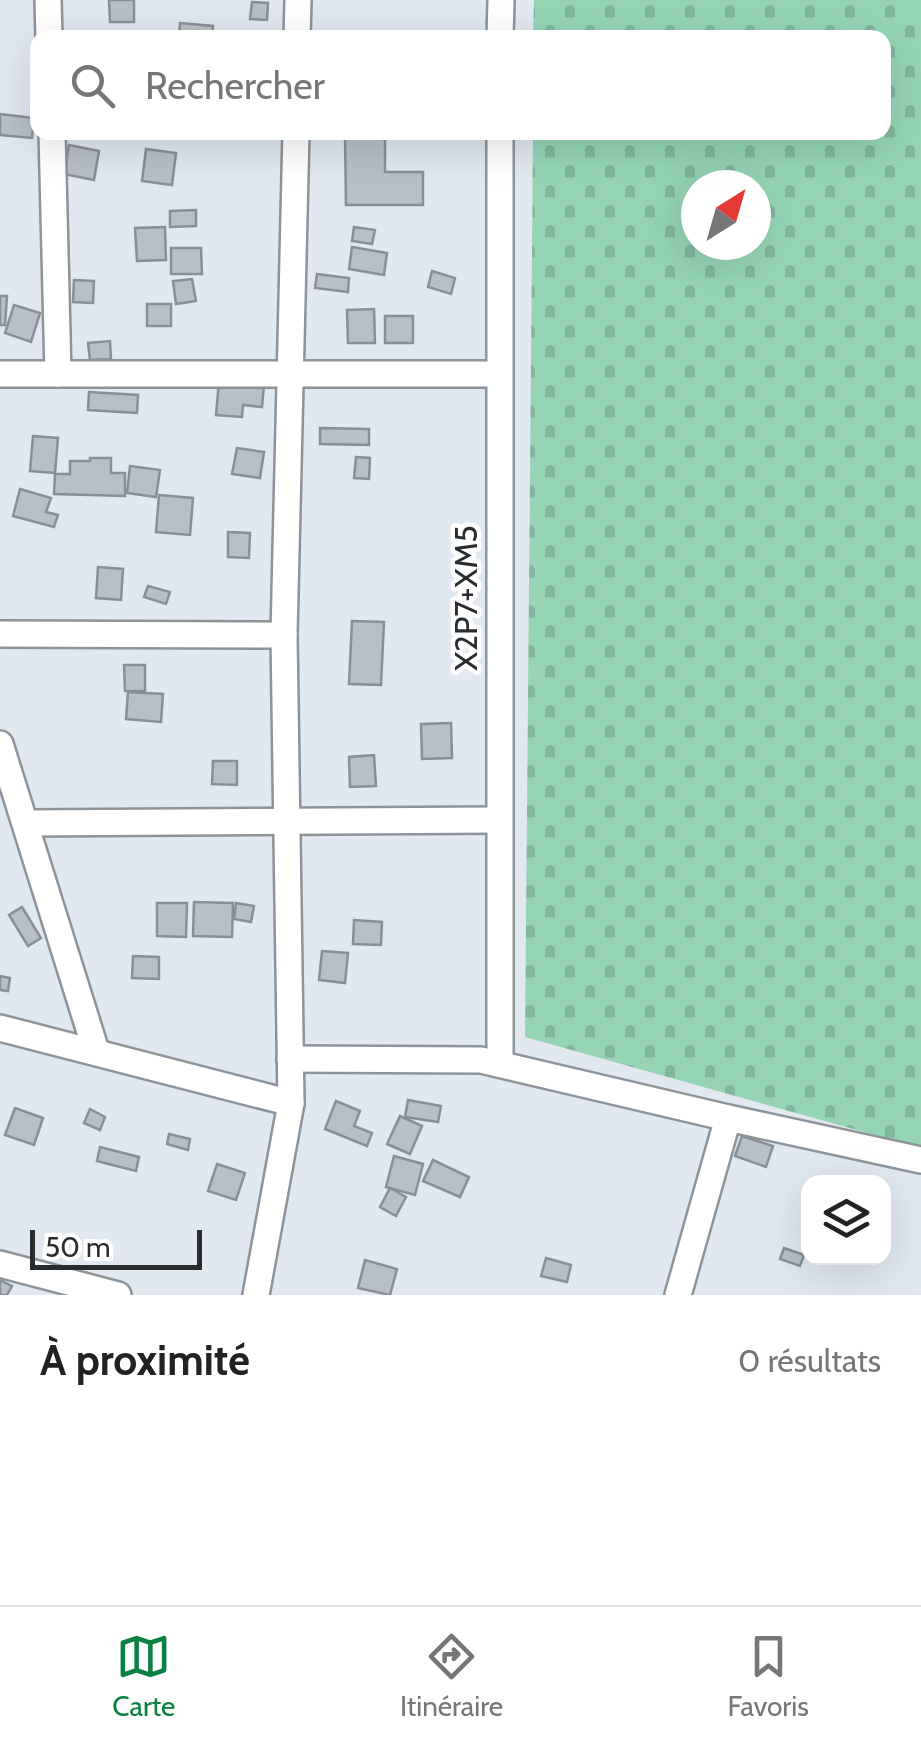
<!DOCTYPE html>
<html lang="fr">
<head>
<meta charset="utf-8">
<style>
	:root { --surface:#fff; --page:#f6f6f6; --text:#222; --muted:#767676; --line:#e0e0e0; --accent:#0b8043 }
	body { margin:0; font-family:Cabin,sans-serif; background:var(--page); color:var(--text) }
	.controls { position:absolute; right:30px; bottom:30px; display:grid; overflow:hidden; border-radius:20px; box-shadow:0 10px 40px #0002 }
	.controls button { width:90px; height:90px; display:grid; place-items:center; padding:0; border:0; border-bottom:2px solid var(--line); background:var(--surface); color:var(--text); font:50px sans-serif }
	.compass { position:absolute; left:681px; top:170px; width:90px; height:90px; border-radius:50%; background:var(--surface); box-shadow:0 10px 40px #0002; rotate:37deg }
	.scale { position:absolute; left:30px; bottom:25px; width:172px; box-sizing:border-box; padding-left:10px; border:5px solid #292c2f; border-top:0; font-size:28px; line-height:35px; white-space:nowrap; color:#292c2f; -webkit-text-stroke:8px #fff; paint-order:stroke }
	.list { margin:0; padding:0; list-style:none }
	h2 { display:flex; justify-content:space-between; align-items:center; height:130px; margin:0; padding:0 40px; font-size:42px }
	h2 small { font-size:32px; font-weight:400; color:var(--muted) }
	.icon { flex:none; width:55px; height:55px; fill:none; stroke:currentColor; stroke-width:2; stroke-linecap:round; stroke-linejoin:round }
	.map { position:relative; flex:none; width:921px; height:1295px; overflow:hidden }
	.search { position:absolute; background:var(--surface); box-shadow:0 10px 40px #0002; left:30px; right:30px; top:30px; height:110px; display:flex; align-items:center; gap:25px; box-sizing:border-box; padding:0 35px; border-radius:20px; color:var(--muted); font-size:38px }
	.sheet { height:310px; background:var(--surface) }
	nav { display:flex; justify-content:space-around; align-items:center; box-sizing:border-box; height:140px; border-top:2px solid var(--line); background:var(--surface); font-size:28px; color:var(--muted) }
	nav a { display:grid; justify-items:center; gap:5px }
	nav .on { color:var(--accent) }
	.map>svg:first-child { display:block }
</style>
</head>
<body>
<div class="map">
<svg width="921" height="1295" viewBox="0 0 921 1295">
	<defs>
		<pattern id="cemetery-stones" width="16" height="16" patternUnits="userSpaceOnUse" patternTransform="scale(2.5)"><rect width="16" height="16" fill="#95d5b6"/><path d="M2 7V4a2 2 0 0 1 4 0v3zM10 15v-3a2 2 0 0 1 4 0v3z" fill="#80b79d"/></pattern>
	</defs>
	<rect width="100%" height="100%" fill="#e1e8f0"/>
	<!-- cemetery -->
	<path fill="url(#cemetery-stones)" fill-rule="evenodd" d="M534,0H921V1148L525,1037L533,133L884,132V38L533,37ZM696,185H756V245H696Z"/>
	<!-- building -->
	<g fill="#b8bfc6" stroke="#898f96" stroke-width="2.5">
		<polygon points="109,0 134,0 134,22 110,22"/>
		<polygon points="252,2 268,3 267,20 250,19"/>
		<polygon points="180,23 213,26 212,38 179,38"/>
		<polygon points="0,114 34,118 32,138 0,135"/>
		<polygon points="345,137 385,137 385,172 423,172 423,205 346,205"/>
		<polygon points="69,145 99,151 94,180 64,174"/>
		<polygon points="146,149 176,153 172,185 142,181"/>
		<polygon points="196,210 196,226 170,227 170,211"/>
		<polygon points="165,227 166,260 137,261 135,228"/>
		<polygon points="354,227 375,230 372,244 352,241"/>
		<polygon points="352,247 387,253 384,275 349,269"/>
		<polygon points="171,248 201,248 202,274 171,274"/>
		<polygon points="432,271 455,278 451,294 428,287"/>
		<polygon points="317,274 349,278 348,292 315,288"/>
		<polygon points="192,279 196,301 176,304 173,281"/>
		<polygon points="74,280 94,281 93,303 73,302"/>
		<polygon points="0,296 7,296 5,325 0,325"/>
		<rect x="147" y="304" width="24" height="22"/>
		<polygon points="14,305 40,313 31,342 5,333"/>
		<polygon points="374,309 375,343 348,343 347,310"/>
		<rect x="385" y="316" width="28" height="27"/>
		<polygon points="110,341 111,359 90,360 88,343"/>
		<polygon points="219,381 264,385 262,407 243,405 242,417 216,415"/>
		<polygon points="89,392 138,395 137,413 88,410"/>
		<polygon points="320,428 369,429 369,445 320,444"/>
		<polygon points="33,436 58,438 55,473 30,471"/>
		<polygon points="237,448 264,452 260,478 232,474"/>
		<polygon points="356,457 370,458 369,479 354,478"/>
		<polygon points="90,458 111,458 111,473 125,473 125,496 54,494 55,474 70,474 70,461 90,461"/>
		<polygon points="130,466 160,470 156,497 127,493"/>
		<polygon points="20,489 51,498 46,512 58,515 54,527 13,516"/>
		<polygon points="159,495 193,498 190,535 156,532"/>
		<polygon points="228,532 250,533 249,558 228,557"/>
		<polygon points="98,567 123,569 121,600 96,598"/>
		<polygon points="148,586 170,592 166,604 144,597"/>
		<polygon points="352,621 384,622 381,685 349,684"/>
		<polygon points="124,665 145,665 145,691 125,691"/>
		<polygon points="128,692 163,694 161,722 126,719"/>
		<polygon points="451,723 452,758 422,759 421,724"/>
		<polygon points="374,755 376,786 350,787 349,757"/>
		<polygon points="213,761 237,761 237,785 212,784"/>
		<polygon points="194,902 233,903 232,937 193,936"/>
		<polygon points="157,903 187,903 186,937 157,936"/>
		<polygon points="236,903 254,906 251,922 234,919"/>
		<polygon points="22,907 41,938 28,946 9,915"/>
		<polygon points="354,920 382,922 381,945 353,944"/>
		<polygon points="322,951 348,953 345,983 319,980"/>
		<polygon points="133,956 159,957 159,979 132,978"/>
		<polygon points="0,976 10,978 8,991 0,990"/>
		<polygon points="408,1100 441,1106 438,1122 405,1117"/>
		<polygon points="336,1101 360,1111 354,1126 372,1133 367,1146 325,1129"/>
		<polygon points="15,1108 43,1118 34,1145 5,1135"/>
		<polygon points="90,1109 105,1117 100,1130 84,1123"/>
		<polygon points="400,1116 422,1126 410,1154 387,1144"/>
		<polygon points="169,1134 190,1139 188,1150 167,1144"/>
		<polygon points="742,1136 773,1146 766,1167 735,1156"/>
		<polygon points="100,1147 139,1157 136,1171 97,1161"/>
		<polygon points="394,1156 423,1164 415,1195 386,1187"/>
		<polygon points="433,1160 469,1177 460,1197 423,1181"/>
		<polygon points="217,1164 245,1173 236,1200 208,1191"/>
		<polygon points="390,1188 406,1197 396,1216 380,1207"/>
		<polygon points="784,1248 804,1255 800,1266 780,1259"/>
		<polygon points="546,1258 571,1265 567,1282 541,1276"/>
		<polygon points="365,1260 397,1269 390,1295 358,1288"/>
		<polygon points="0,1280 12,1286 7,1295 0,1295"/>
	</g>
	<g fill="none" stroke-linecap="round" stroke-linejoin="round">
		<defs>
			<g id="minor">
				<polyline points="48,0 49,38"/>
				<polyline points="297,38 298,0"/>
				<polyline points="500,38 501,0"/>
				<polyline points="52,132 58,374"/>
				<polyline points="0,374 499,374"/>
				<polyline points="0,634 284,635"/>
				<polyline points="0,744 96,1051"/>
				<polyline points="27,823 498,820"/>
				<polyline points="0,1028 291,1103"/>
				<polyline points="290,1059 481,1060 728,1118 678,1295"/>
				<polyline points="500,1064 500,132"/>
				<polyline points="728,1118 921,1160"/>
				<polyline points="0,1264 118,1295"/>
				<polyline points="256,1295 291,1103 284,635 296,132"/>
			</g>
		</defs>
		<!-- minor casing -->
		<use href="#minor" stroke="#8c9399" stroke-width="30"/>
		<!-- minor -->
		<use href="#minor" stroke="#fff" stroke-width="25"/>
	</g>
	<g text-anchor="middle" stroke-width="9" stroke-linejoin="round" paint-order="stroke">
		<!-- street labels -->
		<g font-size="32" fill="#292c2f" stroke="#fff">
			<text transform="translate(466 598) rotate(-90)" y="11">X2P7+XM5</text>
		</g>
	</g>
</svg>
<div class="controls">
<button><svg class="icon" aria-label="layers" viewBox="0 0 24 24"><path d="M12 4l9 5-9 5-9-5zM3 14l9 5 9-5"/></svg></button>
</div>
<svg class="compass" viewBox="-18 -18 36 36"><path d="M0-13l5 13h-10z" fill="#e53935"/><path d="M0 13l5-13h-10z" fill="#767676"/></svg>
<div class="scale">50 m</div>
<div class="search"><svg class="icon" aria-label="search" viewBox="0 0 24 24"><circle cx="10" cy="10" r="6"/><path d="M15 15l6 6"/></svg>Rechercher</div>
</div>
<section class="sheet">
<h2>À proximité<small>0 résultats</small></h2>
<ul class="list">
</ul>
</section>
<nav>
<a class="on"><svg class="icon" aria-label="map" viewBox="0 0 24 24"><path d="M3 6l6-2 6 2 6-2v14l-6 2-6-2-6 2zM9 4v14M15 6v14"/></svg>Carte</a>
<a><svg class="icon" aria-label="directions" viewBox="0 0 24 24"><path d="M12 3l9 9-9 9-9-9zM9 14v-3h6M13 9l2 2-2 2"/></svg>Itinéraire</a>
<a><svg class="icon" aria-label="saved" viewBox="0 0 24 24"><path d="M7 4h10v16l-5-4-5 4z"/></svg>Favoris</a>
</nav>
</body>
</html>
